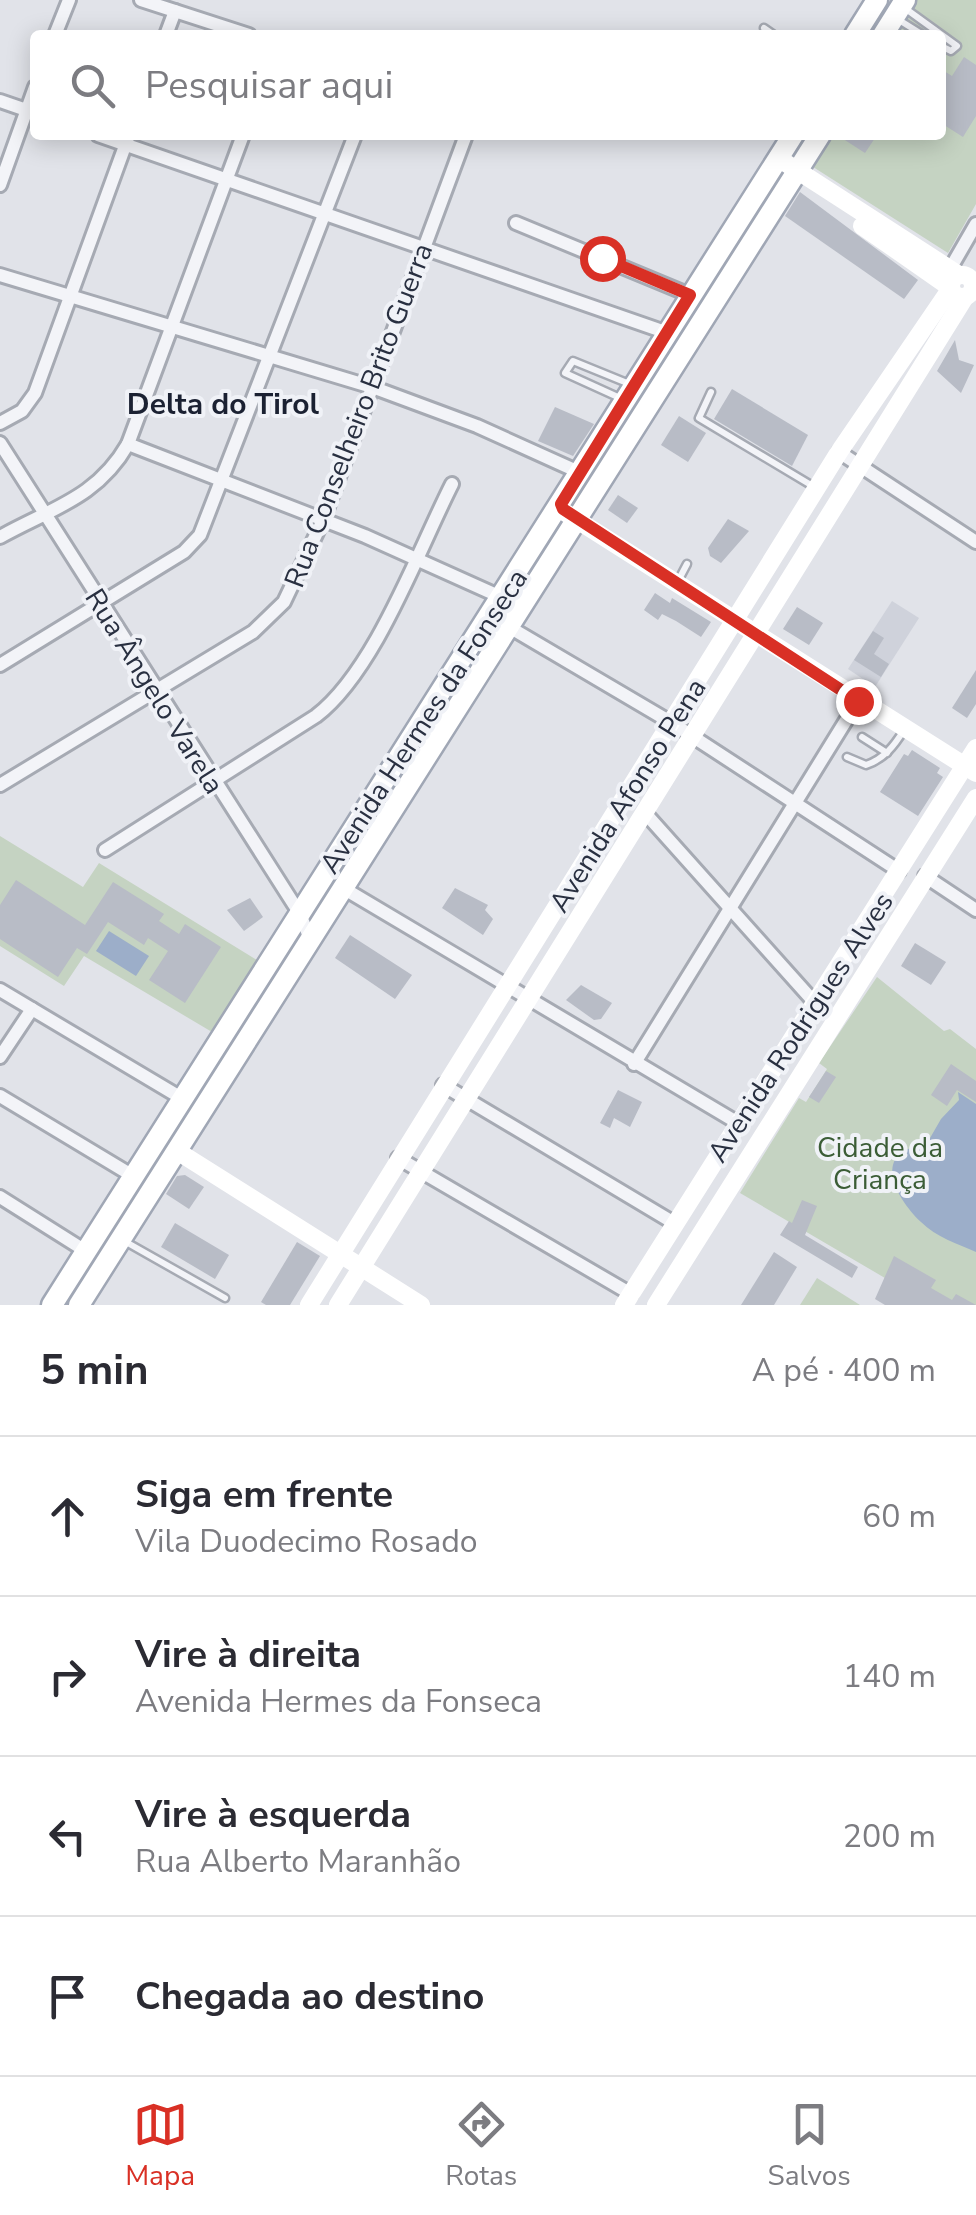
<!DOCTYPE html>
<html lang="pt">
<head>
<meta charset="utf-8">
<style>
	:root { --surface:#fff; --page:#f7f7f7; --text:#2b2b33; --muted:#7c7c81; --line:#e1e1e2; --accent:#d93025 }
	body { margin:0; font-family:"Nunito Sans",sans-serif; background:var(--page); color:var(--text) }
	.stop { position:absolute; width:30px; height:30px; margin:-22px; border:8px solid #d93025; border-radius:50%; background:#fff }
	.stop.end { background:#d93025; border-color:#fff; box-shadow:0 2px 10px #0008 }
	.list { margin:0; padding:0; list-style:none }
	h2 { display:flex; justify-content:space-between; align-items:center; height:130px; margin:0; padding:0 40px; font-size:42px }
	h2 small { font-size:32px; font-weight:400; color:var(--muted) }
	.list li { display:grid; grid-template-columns:65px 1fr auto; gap:30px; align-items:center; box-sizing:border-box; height:160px; padding:0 40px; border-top:2px solid var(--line) }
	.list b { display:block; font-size:38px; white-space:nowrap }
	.list p { margin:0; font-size:32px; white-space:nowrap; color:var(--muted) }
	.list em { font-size:32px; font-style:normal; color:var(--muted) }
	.icon { flex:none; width:55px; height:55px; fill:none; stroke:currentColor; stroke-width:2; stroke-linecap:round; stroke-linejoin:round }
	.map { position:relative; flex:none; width:976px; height:1305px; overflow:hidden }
	.search { position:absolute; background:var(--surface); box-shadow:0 5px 25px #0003; left:30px; right:30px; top:30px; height:110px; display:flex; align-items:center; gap:25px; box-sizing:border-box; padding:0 35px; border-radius:10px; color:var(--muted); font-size:38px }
	.sheet { height:770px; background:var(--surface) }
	nav { display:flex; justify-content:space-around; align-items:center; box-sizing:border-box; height:140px; border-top:2px solid var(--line); background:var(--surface); font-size:28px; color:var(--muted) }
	nav a { display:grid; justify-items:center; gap:5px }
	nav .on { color:var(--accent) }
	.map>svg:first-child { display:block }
</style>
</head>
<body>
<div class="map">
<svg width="976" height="1305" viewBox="0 0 976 1305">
	<rect width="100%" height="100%" fill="#e1e3e9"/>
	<!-- built -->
	<polygon fill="#cfd2db" points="892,601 919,618 875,687 848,669"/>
	<!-- green -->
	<g fill="#c5d3c2">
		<polygon points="917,0 976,0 976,204 948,253 810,165 830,135 941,135 941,35 894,35"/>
		<polygon points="0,836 83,887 99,863 257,960 212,1032 84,956 64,986 0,946"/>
		<polygon points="877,977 944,1031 950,1029 976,1049 976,1305 931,1305 740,1193 799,1098 806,1102 827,1069 819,1063"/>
		<polygon points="817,1278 860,1305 800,1305"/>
	</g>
	<!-- water -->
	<g fill="#9caec9">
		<polygon points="109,931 149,956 136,976 96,951"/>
		<path d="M958,1092L976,1104V1252C958,1244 936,1237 921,1222C894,1196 871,1150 926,1145L941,1119L959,1100Z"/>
	</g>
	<!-- building -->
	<g fill="#b8bcc6">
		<polygon points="964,57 976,65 976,116 963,137 941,123 941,69 952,76"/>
		<polygon points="837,135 877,135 865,153"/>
		<polygon points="800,192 918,280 904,299 785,216"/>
		<polygon points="955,340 959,360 974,365 961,393 937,371"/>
		<polygon points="732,389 808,435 792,466 714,419"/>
		<polygon points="555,407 594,424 573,456 538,441"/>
		<polygon points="679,416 706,433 688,462 661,445"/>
		<polygon points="618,495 638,508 627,523 608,510"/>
		<polygon points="728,519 749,531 721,563 710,556 708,548"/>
		<polygon points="655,593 670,603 672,598 711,622 701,637 676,621 662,614 658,620 644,610"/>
		<polygon points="797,607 823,623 809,645 783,629"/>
		<polygon points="873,631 884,638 874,654 889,664 881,677 854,660"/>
		<polygon points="976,670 976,704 967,718 952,708"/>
		<polygon points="912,750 940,768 937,773 943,777 918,816 880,792 904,754 908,756"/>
		<polygon points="16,880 85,925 113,882 164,914 159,921 179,934 185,924 221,947 185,1003 149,980 168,951 148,938 144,945 108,922 87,954 77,948 58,977 0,939 0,905"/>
		<polygon points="455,888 488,905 485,910 493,919 483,935 442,908"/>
		<polygon points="250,898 263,917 244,931 227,910"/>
		<polygon points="350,935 412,975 395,999 335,958"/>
		<polygon points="915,943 946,962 931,985 901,966"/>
		<polygon points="581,985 612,1003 601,1019 594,1020 566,1000"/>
		<polygon points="951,1064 976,1081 976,1102 957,1090 947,1106 931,1095"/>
		<polygon points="826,1071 836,1077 819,1103 809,1097"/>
		<polygon points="618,1090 642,1102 630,1127 614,1118 610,1128 600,1123"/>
		<polygon points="185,1175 204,1187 189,1209 166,1194 177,1176"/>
		<polygon points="802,1200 817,1206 805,1235 858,1267 852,1278 780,1235 789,1221 792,1223"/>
		<polygon points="175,1223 229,1255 215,1279 161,1247"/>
		<polygon points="297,1242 320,1256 290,1305 266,1305 261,1302"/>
		<polygon points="774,1252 797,1267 774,1305 741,1305"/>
		<polygon points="894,1256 936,1280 931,1288 952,1300 956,1294 976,1305 885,1305 875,1299"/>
	</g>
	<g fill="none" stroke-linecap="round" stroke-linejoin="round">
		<defs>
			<g id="lane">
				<polyline points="906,9 957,46 951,51 941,46"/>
				<polyline points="899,20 923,35"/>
				<polyline points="764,28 774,35"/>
				<polyline points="711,392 699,418 816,488"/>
				<polyline points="620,398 565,373 573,361 632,385"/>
				<polyline points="677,583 687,564"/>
				<polyline points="862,737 887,753"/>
				<path d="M847,757L866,765C884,759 894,746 904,730"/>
				<polyline points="126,1242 225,1298"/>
			</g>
			<g id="street">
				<polyline points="141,0 249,35"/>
				<polyline points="55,35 69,0"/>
				<polyline points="166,35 175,11"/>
				<polyline points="0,101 35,113"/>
				<polyline points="98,135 665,332"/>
				<polyline points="0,185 35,87"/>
				<polyline points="516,223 690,295"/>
				<polyline points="950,269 976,224"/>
				<polyline points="0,275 372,387 477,426 581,473"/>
				<polyline points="0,423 22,411 35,393 129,135"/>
				<polyline points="0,443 300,914 310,939"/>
				<polyline points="128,444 365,536 503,598"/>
				<polyline points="839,452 976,542"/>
				<path d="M0,537C52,508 97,498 128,444L243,135"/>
				<polyline points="509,627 672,723 899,871"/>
				<polyline points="0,665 184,552 200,535 355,135"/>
				<polyline points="0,785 253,632 284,602 323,520 466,135"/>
				<polyline points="646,814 815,1003"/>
				<path d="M105,850L316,716C375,671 418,551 452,484"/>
				<polyline points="925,876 976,910"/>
				<polyline points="343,888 738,1123"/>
				<polyline points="0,990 183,1099"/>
				<polyline points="0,1057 32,1009"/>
				<polyline points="634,1064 858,701"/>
				<polyline points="443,1085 674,1223"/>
				<polyline points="0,1096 133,1176"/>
				<polyline points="398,1158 631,1294"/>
				<polyline points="0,1197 84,1250"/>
			</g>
			<g id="primary">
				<polyline points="855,35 877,0"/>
				<polyline points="883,35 905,0"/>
				<polyline points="52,1305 793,135"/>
				<polyline points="79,1305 820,135"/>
			</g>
		</defs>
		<!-- lane casing -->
		<use href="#lane" stroke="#a6aab3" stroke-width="11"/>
		<!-- street casing -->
		<use href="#street" stroke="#a6aab3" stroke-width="18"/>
		<!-- primary casing -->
		<use href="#primary" stroke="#a0a7b5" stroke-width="25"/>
		<!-- lane -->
		<use href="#lane" stroke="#f3f4f8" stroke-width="6"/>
		<!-- street -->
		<use href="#street" stroke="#f3f4f8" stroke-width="12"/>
		<!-- secondary -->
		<g stroke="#fff" stroke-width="18">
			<polyline points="778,158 959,275"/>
			<polyline points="862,226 951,288"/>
			<circle cx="962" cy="286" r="11"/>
			<polyline points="566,513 976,773"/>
			<polyline points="177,1151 421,1305"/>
			<polyline points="309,1305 839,452 951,288"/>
			<polyline points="338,1305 965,297"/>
			<polyline points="624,1305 976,748"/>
			<polyline points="656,1305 976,798"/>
		</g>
		<!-- primary -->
		<use href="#primary" stroke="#fff" stroke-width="20"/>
	</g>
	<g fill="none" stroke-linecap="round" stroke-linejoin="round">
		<!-- route -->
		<polyline stroke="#d93025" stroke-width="12" points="602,258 690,295 561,504 563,509 858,701"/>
	</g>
	<g text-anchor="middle" stroke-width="8" stroke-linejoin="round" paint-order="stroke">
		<!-- street labels -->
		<g font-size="28" fill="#293041" stroke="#f0f2f7">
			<text transform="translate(358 415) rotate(-69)" y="10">Rua Conselheiro Brito Guerra</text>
			<text transform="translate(155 691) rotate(58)" y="10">Rua Ângelo Varela</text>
			<text transform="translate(423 721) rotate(-57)" y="10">Avenida Hermes da Fonseca</text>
			<text transform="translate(627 795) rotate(-58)" y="10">Avenida Afonso Pena</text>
			<text transform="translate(800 1027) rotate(-57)" y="10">Avenida Rodrigues Alves</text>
		</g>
		<!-- park labels -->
		<g font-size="28" fill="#3b5d36" stroke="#f0f2f7">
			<text x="880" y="1157">Cidade da<tspan x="880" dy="32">Criança</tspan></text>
		</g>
		<!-- neighbourhood labels -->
		<g font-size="30" font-weight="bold" fill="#1b2132" stroke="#f0f2f7">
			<text x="223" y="414">Delta do Tirol</text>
		</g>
	</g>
</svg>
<div class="stop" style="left:602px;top:258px"></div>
<div class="stop end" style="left:858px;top:701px"></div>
<div class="search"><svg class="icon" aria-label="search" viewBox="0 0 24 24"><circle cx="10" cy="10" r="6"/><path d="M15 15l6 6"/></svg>Pesquisar aqui</div>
</div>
<section class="sheet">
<h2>5 min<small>A pé · 400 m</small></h2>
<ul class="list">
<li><svg class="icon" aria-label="ahead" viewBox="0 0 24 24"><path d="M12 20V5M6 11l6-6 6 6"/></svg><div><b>Siga em frente</b><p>Vila Duodecimo Rosado</p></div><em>60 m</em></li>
<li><svg class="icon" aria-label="right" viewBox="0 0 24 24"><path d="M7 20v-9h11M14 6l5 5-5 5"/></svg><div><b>Vire à direita</b><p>Avenida Hermes da Fonseca</p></div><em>140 m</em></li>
<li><svg class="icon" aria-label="left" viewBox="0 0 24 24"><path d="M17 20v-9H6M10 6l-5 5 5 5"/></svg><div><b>Vire à esquerda</b><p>Rua Alberto Maranhão</p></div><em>200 m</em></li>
<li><svg class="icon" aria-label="arrive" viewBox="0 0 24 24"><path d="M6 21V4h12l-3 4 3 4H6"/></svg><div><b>Chegada ao destino</b></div></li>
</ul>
</section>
<nav>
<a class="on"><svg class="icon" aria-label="map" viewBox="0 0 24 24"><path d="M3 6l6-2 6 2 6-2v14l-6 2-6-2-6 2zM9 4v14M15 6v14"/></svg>Mapa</a>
<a><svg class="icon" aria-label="directions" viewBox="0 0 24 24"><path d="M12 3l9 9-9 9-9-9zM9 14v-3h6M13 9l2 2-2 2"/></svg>Rotas</a>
<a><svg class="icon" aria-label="saved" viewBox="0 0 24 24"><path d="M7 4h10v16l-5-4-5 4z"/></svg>Salvos</a>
</nav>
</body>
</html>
